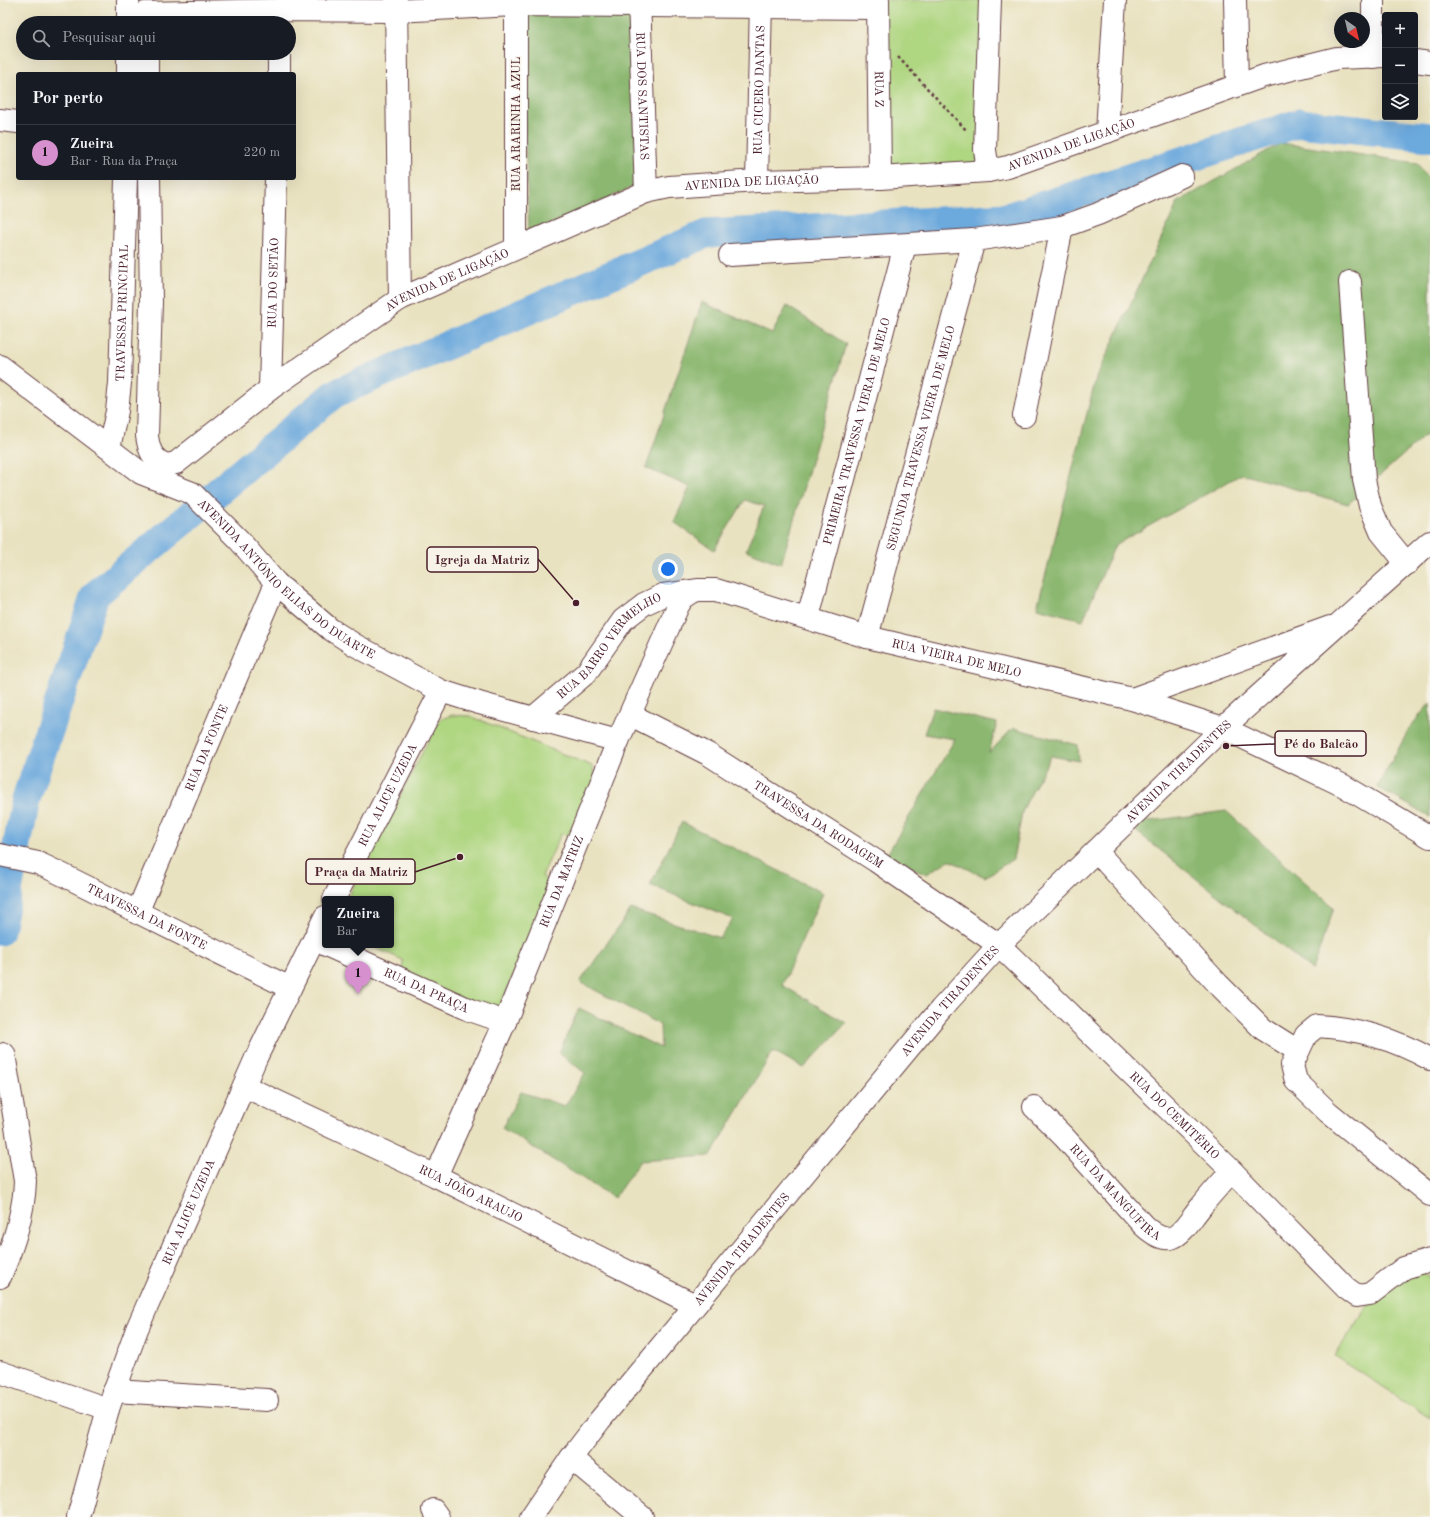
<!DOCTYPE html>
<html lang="pt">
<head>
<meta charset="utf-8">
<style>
	:root { --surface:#171b24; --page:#242831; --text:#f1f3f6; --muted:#9ea1a6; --line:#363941; --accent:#d690ce }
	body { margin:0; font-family:"Old Standard TT",serif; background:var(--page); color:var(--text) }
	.controls { position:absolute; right:12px; top:12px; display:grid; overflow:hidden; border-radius:4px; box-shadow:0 4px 16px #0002 }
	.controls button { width:36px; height:36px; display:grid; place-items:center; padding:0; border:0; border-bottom:1px solid var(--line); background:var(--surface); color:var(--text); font:20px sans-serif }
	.compass { position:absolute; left:1334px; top:12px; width:36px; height:36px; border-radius:50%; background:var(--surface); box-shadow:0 4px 16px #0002; rotate:146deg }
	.you { position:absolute; left:668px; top:569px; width:14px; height:14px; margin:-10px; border:3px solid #fff; border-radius:50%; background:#1a73e8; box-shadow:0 0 0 6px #1a73e833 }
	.badge { display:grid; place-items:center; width:26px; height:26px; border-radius:50%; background:var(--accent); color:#111; font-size:13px; font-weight:700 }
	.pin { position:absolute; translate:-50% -33px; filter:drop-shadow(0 1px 2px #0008) }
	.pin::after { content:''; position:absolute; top:21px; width:14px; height:12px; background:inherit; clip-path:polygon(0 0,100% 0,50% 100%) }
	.popup { position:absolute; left:322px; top:896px; width:72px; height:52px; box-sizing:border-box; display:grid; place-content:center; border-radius:4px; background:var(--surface); filter:drop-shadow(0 1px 3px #0005); font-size:13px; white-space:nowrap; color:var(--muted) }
	.popup b { font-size:15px; color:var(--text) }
	.popup::after { content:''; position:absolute; left:50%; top:100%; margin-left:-8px; border:8px solid transparent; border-top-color:var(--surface) }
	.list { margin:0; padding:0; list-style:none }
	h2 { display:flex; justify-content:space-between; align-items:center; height:52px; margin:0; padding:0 16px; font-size:17px }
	h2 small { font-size:13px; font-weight:400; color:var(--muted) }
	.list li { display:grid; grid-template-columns:26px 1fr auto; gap:12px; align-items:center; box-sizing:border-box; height:56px; padding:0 16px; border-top:1px solid var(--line) }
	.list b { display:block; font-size:15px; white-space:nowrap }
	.list p { margin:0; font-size:13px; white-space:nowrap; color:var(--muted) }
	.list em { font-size:13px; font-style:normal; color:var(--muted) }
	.icon { flex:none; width:22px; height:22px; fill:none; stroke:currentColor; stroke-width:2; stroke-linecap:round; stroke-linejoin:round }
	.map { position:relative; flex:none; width:1430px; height:1517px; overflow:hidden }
	.search { position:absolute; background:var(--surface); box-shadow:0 4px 16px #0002; left:16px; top:16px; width:280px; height:44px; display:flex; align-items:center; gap:10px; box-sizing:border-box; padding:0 14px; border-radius:22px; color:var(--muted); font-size:15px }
	.panel { position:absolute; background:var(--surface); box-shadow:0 4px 16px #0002; left:16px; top:72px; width:280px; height:108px; border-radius:4px }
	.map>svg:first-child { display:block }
</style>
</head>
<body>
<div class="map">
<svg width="1430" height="1517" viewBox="0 0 1430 1517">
	<rect width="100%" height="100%" fill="#f7f3e8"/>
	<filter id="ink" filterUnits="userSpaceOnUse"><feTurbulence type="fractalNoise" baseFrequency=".025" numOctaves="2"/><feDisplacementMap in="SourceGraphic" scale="8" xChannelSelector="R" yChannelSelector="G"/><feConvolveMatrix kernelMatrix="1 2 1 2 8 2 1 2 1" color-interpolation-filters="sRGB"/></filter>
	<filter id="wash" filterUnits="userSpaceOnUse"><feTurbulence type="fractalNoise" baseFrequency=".012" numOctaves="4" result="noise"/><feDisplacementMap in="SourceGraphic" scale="16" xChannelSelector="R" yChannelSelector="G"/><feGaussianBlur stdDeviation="0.9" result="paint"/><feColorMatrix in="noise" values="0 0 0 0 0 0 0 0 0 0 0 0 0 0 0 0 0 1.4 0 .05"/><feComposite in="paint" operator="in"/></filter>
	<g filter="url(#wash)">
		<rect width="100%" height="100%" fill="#e9e2c0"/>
		<!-- green -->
		<g fill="#afd681" stroke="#7c7a56">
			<polygon points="875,0 993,0 988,172 882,178"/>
			<polygon points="452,715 470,716 592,766 597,783 576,837 561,834 542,876 553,885 496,1015 402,975 403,960 369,945 391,945 391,899 347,899 439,720"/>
			<polygon points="1398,1261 1430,1277 1430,1418 1335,1356"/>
		</g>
		<!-- forest -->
		<g fill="#8bb76f" stroke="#6a6b4d">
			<polygon points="520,10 631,14 637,185 529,234"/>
			<polygon points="1281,143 1417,163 1430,181 1430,431 1348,504 1242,474 1115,545 1083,620 1037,608 1096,378 1178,202"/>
			<polygon points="702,302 772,334 787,306 846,344 781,564 746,550 764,506 745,500 714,550 674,522 690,487 646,468"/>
			<polygon points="1430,703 1430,817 1377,787 1411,726"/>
			<polygon points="933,708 997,723 989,753 1013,728 1078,745 1079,761 1051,756 1023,809 1013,859 985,877 949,860 927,874 886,856 955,739 924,734"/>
			<polygon points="1226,811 1334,908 1312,970 1127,824"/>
			<polygon points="682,822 823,893 782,985 846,1023 804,1068 773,1051 711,1156 640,1161 614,1198 502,1128 521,1092 565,1106 585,1073 559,1053 579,1008 661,1048 660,1025 580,982 631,909 720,938 733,919 650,885"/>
		</g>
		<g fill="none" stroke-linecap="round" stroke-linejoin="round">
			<!-- river -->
			<polyline stroke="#6ca9dd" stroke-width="29" points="0,931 26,799 95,595 334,394 706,234 1007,217 1299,123 1430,137"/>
		</g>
	</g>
	<g filter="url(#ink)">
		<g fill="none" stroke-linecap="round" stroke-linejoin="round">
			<defs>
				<g id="minor">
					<polyline points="396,0 400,299"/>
					<polyline points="516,0 516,248"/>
					<path id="s1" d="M639,0L646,192"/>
					<path id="s2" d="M878,0L880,178"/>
					<polyline points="1235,0 1237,84"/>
					<polyline points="145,13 280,10 395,11 516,5 877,8"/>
					<polyline points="128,23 128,0"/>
					<polyline points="147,53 147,74"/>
					<polyline points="1373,57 1373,0"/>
					<polyline points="1415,61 1430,63"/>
					<polyline points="128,74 128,53"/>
					<polyline points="279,74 279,53"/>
					<polyline points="0,120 18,122"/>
					<polyline points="1107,132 1115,0"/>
					<polyline points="988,171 985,150 990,0"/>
					<path id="s3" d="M149,178L151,302L147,436C149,450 152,459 166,465L176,463L270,389L400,299L646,192L669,187L757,181L880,178L988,171L1008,167L1264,76L1337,58L1385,56"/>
					<path id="s4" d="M757,181L761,0"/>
					<polyline points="730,255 974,240 1062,227 1098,214 1182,176"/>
					<polyline points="1350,282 1364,480 1370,506 1381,532 1407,564"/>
					<path id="s5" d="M0,366L141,473L192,493L239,540L276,583L330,629L355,645L441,691L479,703L618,741"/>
					<path id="s6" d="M270,389L276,178"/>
					<polyline points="1024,416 1062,227"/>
					<path id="s7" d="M109,448L117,411L120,383L126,178"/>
					<path id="s8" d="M808,617L905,245"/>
					<path id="s9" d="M867,637L974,240"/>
					<polyline points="1132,699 1330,627"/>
					<path id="s10" d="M631,715L708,754L876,861L999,945L1232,1171L1346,1288L1357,1296L1370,1294L1404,1268L1430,1260"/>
					<path id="s11" d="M533,718L586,673L623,620L644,604L663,595L699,590H716L867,637L1132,699L1223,728L1344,786L1430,837"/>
					<polyline points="1096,851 1218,984 1263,1029 1298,1051"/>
					<path id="s12" d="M0,855L38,863L57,872L290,988"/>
					<path id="s13" d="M334,899L441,691"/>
					<path id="s14" d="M137,913L276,583"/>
					<path id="s15" d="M326,945L470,1010L505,1022"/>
					<path d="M1430,1059C1396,1040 1356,1028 1317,1026L1306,1035L1292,1065L1296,1081L1328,1112L1430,1195"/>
					<path id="s16" d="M244,1086L436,1176L695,1305"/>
					<path id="s17" d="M1034,1107L1064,1137L1143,1225C1173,1253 1181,1232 1200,1208C1210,1195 1221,1183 1232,1171"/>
					<path id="s18" d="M436,1176L505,1022L618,741L678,606L683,598L692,592"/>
					<path d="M0,1277C13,1246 24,1214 25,1181L4,1054"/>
					<polyline points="0,1372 108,1409"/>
					<polyline points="114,1391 267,1400"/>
					<polyline points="571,1458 642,1517"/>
					<polyline points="433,1510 438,1517"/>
					<path id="s19" d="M78,1517L108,1409L137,1329L256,1058L325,917"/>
					<path id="s20" d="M531,1517L571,1458L600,1420L941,1009L999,945L1223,728L1430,542"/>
				</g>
			</defs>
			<!-- minor casing -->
			<use href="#minor" stroke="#623c41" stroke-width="24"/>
			<!-- path -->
			<polyline stroke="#623c41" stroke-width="2.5" stroke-dasharray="3 3" stroke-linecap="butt" points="898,57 967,131"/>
			<!-- minor -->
			<use href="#minor" stroke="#fff" stroke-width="22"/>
		</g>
	</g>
	<g text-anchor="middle" stroke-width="3" stroke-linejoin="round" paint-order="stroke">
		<!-- street labels -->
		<g font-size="12" fill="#4a1f2b" stroke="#f7f3e8">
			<text dy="4" stroke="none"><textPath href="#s2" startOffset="89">RUA Z</textPath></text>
			<text dy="4" stroke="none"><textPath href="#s4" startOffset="91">RUA CICERO DANTAS</textPath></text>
			<text dy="4" stroke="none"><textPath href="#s1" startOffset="96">RUA DOS SANTISTAS</textPath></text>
			<text transform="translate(516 124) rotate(-90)" y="4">RUA ARARINHA AZUL</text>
			<text dy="4" stroke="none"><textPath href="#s3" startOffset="1281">AVENIDA DE LIGAÇÃO</textPath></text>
			<text dy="4" stroke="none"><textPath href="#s3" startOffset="957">AVENIDA DE LIGAÇÃO</textPath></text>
			<text dy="4" stroke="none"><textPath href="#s3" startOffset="633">AVENIDA DE LIGAÇÃO</textPath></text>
			<text dy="4" stroke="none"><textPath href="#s6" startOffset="106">RUA DO SETÃO</textPath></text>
			<text dy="4" stroke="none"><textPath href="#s7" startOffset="136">TRAVESSA PRINCIPAL</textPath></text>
			<text dy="4" stroke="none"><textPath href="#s8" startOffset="192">PRIMEIRA TRAVESSA VIERA DE MELO</textPath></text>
			<text dy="4" stroke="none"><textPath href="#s9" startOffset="206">SEGUNDA TRAVESSA VIERA DE MELO</textPath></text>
			<text dy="4" stroke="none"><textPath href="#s5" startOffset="360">AVENIDA ANTÓNIO ELIAS DO DUARTE</textPath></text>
			<text dy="4" stroke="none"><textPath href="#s11" startOffset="106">RUA BARRO VERMELHO</textPath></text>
			<text dy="4" stroke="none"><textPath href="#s11" startOffset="485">RUA VIEIRA DE MELO</textPath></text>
			<text dy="4" stroke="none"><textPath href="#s14" startOffset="179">RUA DA FONTE</textPath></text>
			<text dy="4" stroke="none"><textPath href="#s20" startOffset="989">AVENIDA TIRADENTES</textPath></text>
			<text dy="4" stroke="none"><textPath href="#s13" startOffset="117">RUA ALICE UZEDA</textPath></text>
			<text dy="4" stroke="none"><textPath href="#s10" startOffset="217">TRAVESSA DA RODAGEM</textPath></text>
			<text dy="4" stroke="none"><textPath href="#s18" startOffset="320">RUA DA MATRIZ</textPath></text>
			<text dy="4" stroke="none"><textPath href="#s12" startOffset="160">TRAVESSA DA FONTE</textPath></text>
			<text dy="4" stroke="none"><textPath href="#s15" startOffset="110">RUA DA PRAÇA</textPath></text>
			<text dy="4" stroke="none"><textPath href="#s20" startOffset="665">AVENIDA TIRADENTES</textPath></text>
			<text dy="4" stroke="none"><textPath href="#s10" startOffset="679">RUA DO CEMITÉRIO</textPath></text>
			<text dy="4" stroke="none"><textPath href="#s17" startOffset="118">RUA DA MANGUFIRA</textPath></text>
			<text dy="4" stroke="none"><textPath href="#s16" startOffset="251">RUA JOÃO ARAUJO</textPath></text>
			<text dy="4" stroke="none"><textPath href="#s19" startOffset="325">RUA ALICE UZEDA</textPath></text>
			<text dy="4" stroke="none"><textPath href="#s20" startOffset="341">AVENIDA TIRADENTES</textPath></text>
		</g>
	</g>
	<!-- callouts -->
	<path fill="none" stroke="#4a1f2b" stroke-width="1.5" d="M576 603L538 559M1226 746L1275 744M460 857L415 872"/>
	<g fill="#4a1f2b" stroke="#f7f3e8" stroke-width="1.5">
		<circle cx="576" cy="603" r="4"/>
		<circle cx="1226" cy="746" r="4"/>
		<circle cx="460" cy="857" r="4"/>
	</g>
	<g fill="#f7f3e8" stroke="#4a1f2b" stroke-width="1.5">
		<rect x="427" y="547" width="111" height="25" rx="4"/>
		<rect x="1275" y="731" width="91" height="25" rx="4"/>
		<rect x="306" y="859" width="109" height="25" rx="4"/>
	</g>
	<g font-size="13" text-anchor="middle" font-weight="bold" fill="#4a1f2b">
		<text x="482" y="564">Igreja da Matriz</text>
		<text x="1321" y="748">Pé do Balcão</text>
		<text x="361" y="876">Praça da Matriz</text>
	</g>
</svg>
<div class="controls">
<button>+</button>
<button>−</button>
<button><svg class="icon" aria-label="layers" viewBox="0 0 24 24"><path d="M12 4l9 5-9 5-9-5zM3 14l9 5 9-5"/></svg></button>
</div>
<svg class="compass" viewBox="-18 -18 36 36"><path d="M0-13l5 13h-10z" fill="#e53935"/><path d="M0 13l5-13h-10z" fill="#9ea1a6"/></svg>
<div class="you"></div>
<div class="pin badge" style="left:358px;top:994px">1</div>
<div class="popup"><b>Zueira</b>Bar</div>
<div class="search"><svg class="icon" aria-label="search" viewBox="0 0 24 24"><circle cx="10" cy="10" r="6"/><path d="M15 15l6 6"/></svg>Pesquisar aqui</div>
<section class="panel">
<h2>Por perto<small></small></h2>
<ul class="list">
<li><span class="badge">1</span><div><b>Zueira</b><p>Bar · Rua da Praça</p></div><em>220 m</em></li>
</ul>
</section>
</div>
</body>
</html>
